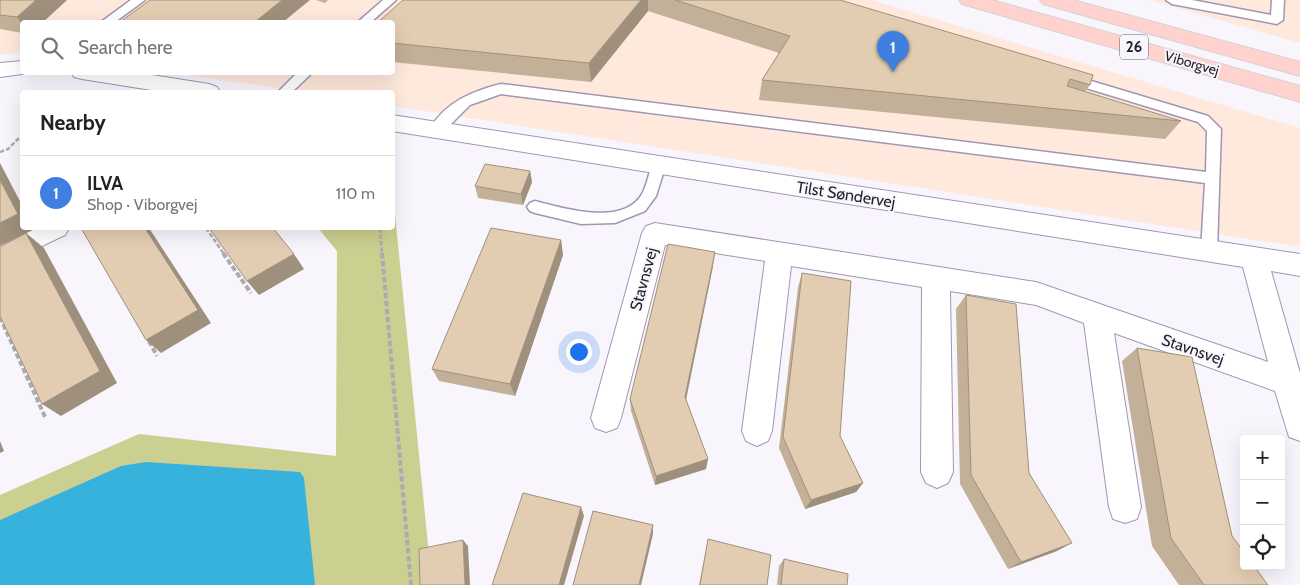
<!DOCTYPE html>
<html lang="en">
<head>
<meta charset="utf-8">
<style>
	:root { --surface:#fff; --page:#f6f6f6; --text:#222; --muted:#767676; --line:#e0e0e0; --accent:#0b8043 }
	body { margin:0; font-family:Cabin,sans-serif; background:var(--page); color:var(--text) }
	.controls { position:absolute; right:15px; bottom:15px; display:grid; overflow:hidden; border-radius:5px; box-shadow:0 5px 20px #0002 }
	.controls button { width:45px; height:45px; display:grid; place-items:center; padding:0; border:0; border-bottom:1px solid var(--line); background:var(--surface); color:var(--text); font:25px sans-serif }
	.you { position:absolute; left:578px; top:351px; width:18px; height:18px; margin:-12px; border:4px solid #fff; border-radius:50%; background:#1a73e8; box-shadow:0 0 0 8px #1a73e833 }
	.badge { display:grid; place-items:center; width:32px; height:32px; border-radius:50%; background:var(--accent); color:#fff; font-size:16px; font-weight:700 }
	.pin { position:absolute; translate:-50% -41px; filter:drop-shadow(0 1px 2px #0008) }
	.pin::after { content:''; position:absolute; top:26px; width:18px; height:15px; background:inherit; clip-path:polygon(0 0,100% 0,50% 100%) }
	.list { margin:0; padding:0; list-style:none }
	h2 { display:flex; justify-content:space-between; align-items:center; height:65px; margin:0; padding:0 20px; font-size:21px }
	h2 small { font-size:16px; font-weight:400; color:var(--muted) }
	.list li { display:grid; grid-template-columns:32px 1fr auto; gap:15px; align-items:center; box-sizing:border-box; height:75px; padding:0 20px; border-top:1px solid var(--line) }
	.list b { display:block; font-size:19px; white-space:nowrap }
	.list p { margin:0; font-size:16px; white-space:nowrap; color:var(--muted) }
	.list em { font-size:16px; font-style:normal; color:var(--muted) }
	.icon { flex:none; width:28px; height:28px; fill:none; stroke:currentColor; stroke-width:2; stroke-linecap:round; stroke-linejoin:round }
	.map { position:relative; flex:none; width:1300px; height:585px; overflow:hidden }
	.search { position:absolute; background:var(--surface); box-shadow:0 5px 20px #0002; left:20px; top:20px; width:375px; height:55px; display:flex; align-items:center; gap:12px; box-sizing:border-box; padding:0 18px; border-radius:5px; color:var(--muted); font-size:19px }
	.panel { position:absolute; background:var(--surface); box-shadow:0 5px 20px #0002; left:20px; top:90px; width:375px; height:140px; border-radius:5px }
	.map>svg:first-child { display:block }
</style>
</head>
<body>
<div class="map">
<svg width="1300" height="585" viewBox="0 0 1300 585">
	<rect width="100%" height="100%" fill="#f8f6fc"/>
	<!-- commercial -->
	<g fill="#ffe8dc">
		<polygon points="0,0 871,0 1300,128 1300,247 393,106 392,92 304,92 176,73 392,72 392,22 22,22 22,52 0,55"/>
		<polygon points="1150,0 1300,0 1300,43"/>
	</g>
	<!-- green -->
	<polygon fill="#cbcf8f" points="393,194 432,585 0,585 0,495 139,434 336,456 337,251 318,228 392,228"/>
	<!-- water -->
	<polygon fill="#36b2dc" points="146,462 300,472 304,478 315,585 0,585 0,520 121,466"/>
	<g fill="none" stroke-linecap="round" stroke-linejoin="round">
		<defs>
			<g id="lane">
				<polygon points="131,0 145,0 115,22 101,22"/>
				<polygon points="383,0 396,0 371,22 358,22"/>
				<polygon points="1166,0 1192,0 1271,15 1272,0 1284,0 1283,20 1277,24 1172,4"/>
				<polygon points="298,72 313,72 292,92 278,92"/>
				<path d="M1068,74L1208,116L1221,129L1217,251L1215,255L1209,257L1203,255L1201,251L1205,183L501,94L470,105L442,133L437,134L430,129C445,102 473,91 501,84L1206,172L1207,131L1198,122L1063,81L1061,78L1063,75Z"/>
				<path d="M659,159L664,160L666,164L656,196L645,211L615,223L581,224L535,213L530,211L527,207L530,203L535,201C563,208 623,227 642,194C647,185 649,173 652,164L654,160Z"/>
			</g>
			<g id="street">
				<polygon points="22,61 22,72 30,73 0,77 0,63"/>
				<polygon points="71,72 133,72 209,84 217,87 220,92 164,92 82,79 74,77"/>
				<polygon points="392,115 1300,254 1300,276 1271,271 1300,373 1300,441 1289,437 1275,391 1114,333 1141,507 1137,519 1125,523 1113,519 1109,507 1084,323 1036,305 950,291 953,472 948,483 937,488 926,483 921,472 922,287 791,266 772,431 768,441 757,446 746,441 742,431 765,261 665,245 621,418 617,428 606,432 595,428 591,418 642,233 646,226 655,223 1036,282 1268,362 1243,267 392,131"/>
				<polygon points="33,228 69,228 65,235 0,266 0,243"/>
			</g>
			<g id="primary">
				<polygon points="959,0 992,0 1300,86 1300,102 962,4"/>
				<polygon points="1040,0 1073,0 1300,62 1300,76 1043,4"/>
			</g>
		</defs>
		<!-- lane casing -->
		<use href="#lane" stroke="#a196b3" stroke-width="3"/>
		<!-- street casing -->
		<use href="#street" stroke="#a196b3" stroke-width="2"/>
		<!-- primary casing -->
		<use href="#primary" stroke="#d3d2d4" stroke-width="2"/>
		<!-- path-far1 -->
		<g stroke="#adaab2" stroke-width="2.5" stroke-dasharray="4.5 2" stroke-linecap="butt">
			<polyline points="0,152 8,149 22,135"/>
			<polyline points="206,228 224,254"/>
			<polyline points="380,228 382,254"/>
		</g>
		<!-- path -->
		<g stroke="#adaab2" stroke-width="4" stroke-dasharray="5.5 2.5" stroke-linecap="butt">
			<polyline points="223,253 251,293"/>
			<polyline points="382,253 411,585"/>
			<polyline points="0,317 46,419"/>
			<polyline points="149,341 157,356"/>
		</g>
		<!-- lane -->
		<use href="#lane" fill="#fff" fill-rule="evenodd"/>
		<!-- street -->
		<use href="#street" fill="#fff" fill-rule="evenodd"/>
		<!-- primary -->
		<use href="#primary" fill="#ffd2ce" fill-rule="evenodd"/>
	</g>
	<!-- wall -->
	<g fill="#c3b099">
		<polygon points="0,0 67,0 43,22 22,22 22,33 0,29"/>
		<polygon points="316,0 328,0 325,3"/>
		<polygon points="403,0 840,0 1090,85 1085,92 1181,121 1165,139 759,100 762,80 779,53 648,11 591,82 392,62 392,22"/>
		<polygon points="530,171 532,182 523,205 478,198 475,186"/>
		<polygon points="561,240 563,255 515,396 439,381 432,369"/>
		<polygon points="713,266 686,400 708,459 706,469 655,485 631,411 630,399"/>
		<polygon points="802,273 840,436 863,483 856,492 805,509 779,448 798,287"/>
		<polygon points="966,295 1057,551 1008,569 960,484 956,309"/>
		<polygon points="1137,348 1232,536 1268,585 1179,585 1152,546 1122,361"/>
		<polygon points="708,539 767,585 699,585"/>
		<polygon points="784,559 847,585 777,585 779,566"/>
	</g>
	<!-- shaded-wall -->
	<g fill="#9f907d">
		<polygon points="36,0 67,0 43,22 22,22 22,24 17,17"/>
		<polygon points="282,0 310,0 283,22 255,22"/>
		<polygon points="641,0 648,0 648,11 591,82 589,63"/>
		<polygon points="0,163 22,205 22,228 34,228 35,229 0,246"/>
		<polygon points="530,171 532,182 523,205 521,194"/>
		<polygon points="145,228 149,228 211,323 161,353 146,340"/>
		<polygon points="26,233 44,248 117,383 61,416 42,404"/>
		<polygon points="561,240 563,255 515,396 510,384"/>
		<polygon points="715,252 713,266 684,409 685,397"/>
		<polygon points="294,254 304,269 259,295 247,281"/>
		<polygon points="0,441 4,451 0,453"/>
		<polygon points="708,459 706,469 655,485 656,476"/>
		<polygon points="863,483 856,492 805,509 811,500"/>
		<polygon points="581,507 584,516 564,585 559,585"/>
		<polygon points="653,525 653,534 641,585 639,585"/>
		<polygon points="463,540 468,546 470,585 465,585"/>
		<polygon points="1072,543 1057,551 1008,569 1021,562"/>
	</g>
	<!-- building -->
	<g fill="#e3cdb2" stroke="#9f907d">
		<polygon points="0,0 36,0 17,17 0,15"/>
		<polygon points="150,0 282,0 255,22 120,22"/>
		<polygon points="403,0 641,0 589,63 392,43 392,22 378,22"/>
		<polygon points="675,0 840,0 1093,75 1090,85 1070,79 1067,86 1181,121 762,80 790,36"/>
		<polygon points="485,164 530,171 521,194 475,186"/>
		<polygon points="0,180 18,214 0,223"/>
		<polygon points="81,228 145,228 198,310 146,340"/>
		<polygon points="209,228 273,228 294,254 247,281"/>
		<polygon points="491,228 561,240 510,384 432,369"/>
		<polygon points="26,233 100,371 42,404 0,316 0,247"/>
		<polygon points="668,244 715,252 685,397 708,459 656,476 630,399"/>
		<polygon points="802,273 851,281 840,436 863,483 811,500 783,437"/>
		<polygon points="966,295 1016,304 1029,473 1072,543 1021,562 971,475"/>
		<polygon points="1137,348 1192,357 1232,536 1244,552 1244,566 1254,566 1268,585 1204,585 1171,538"/>
		<polygon points="523,493 581,507 559,585 492,585"/>
		<polygon points="593,511 653,525 639,585 573,585"/>
		<polygon points="708,539 771,555 767,585 700,585"/>
		<polygon points="463,540 465,585 420,585 419,549"/>
		<polygon points="784,559 848,574 847,585 781,585"/>
	</g>
	<g text-anchor="middle" stroke-width="4" stroke-linejoin="round" paint-order="stroke">
		<!-- far-street labels -->
		<g font-size="14" fill="#221e29" stroke="#f8f6fc">
			<text transform="translate(1192 63) rotate(16)" y="5">Viborgvej</text>
		</g>
		<!-- shield labels -->
		<rect fill="#f8f6fc" stroke="#625f68" stroke-width="1" x="1120" y="34.5" width="28" height="25" rx="4"/>
		<g font-size="15" font-weight="bold" fill="#221e29">
			<text x="1134" y="52">26</text>
		</g>
		<!-- street labels -->
		<g font-size="16" fill="#221e29" stroke="#f8f6fc">
			<text transform="translate(846 194) rotate(9)" y="6">Tilst Søndervej</text>
			<text transform="translate(643 279) rotate(-75)" y="6">Stavnsvej</text>
			<text transform="translate(1193 349) rotate(19)" y="6">Stavnsvej</text>
		</g>
	</g>
</svg>
<div class="controls">
<button>+</button>
<button>−</button>
<button><svg class="icon" aria-label="locate" viewBox="0 0 24 24"><circle cx="12" cy="12" r="6"/><path d="M12 2v4M12 18v4M2 12h4M18 12h4"/></svg></button>
</div>
<div class="you"></div>
<div class="pin badge" style="left:893px;top:72px;background:#3f7fe0">1</div>
<div class="search"><svg class="icon" aria-label="search" viewBox="0 0 24 24"><circle cx="10" cy="10" r="6"/><path d="M15 15l6 6"/></svg>Search here</div>
<section class="panel">
<h2>Nearby<small></small></h2>
<ul class="list">
<li><span class="badge" style="background:#3f7fe0">1</span><div><b>ILVA</b><p>Shop · Viborgvej</p></div><em>110 m</em></li>
</ul>
</section>
</div>
</body>
</html>
